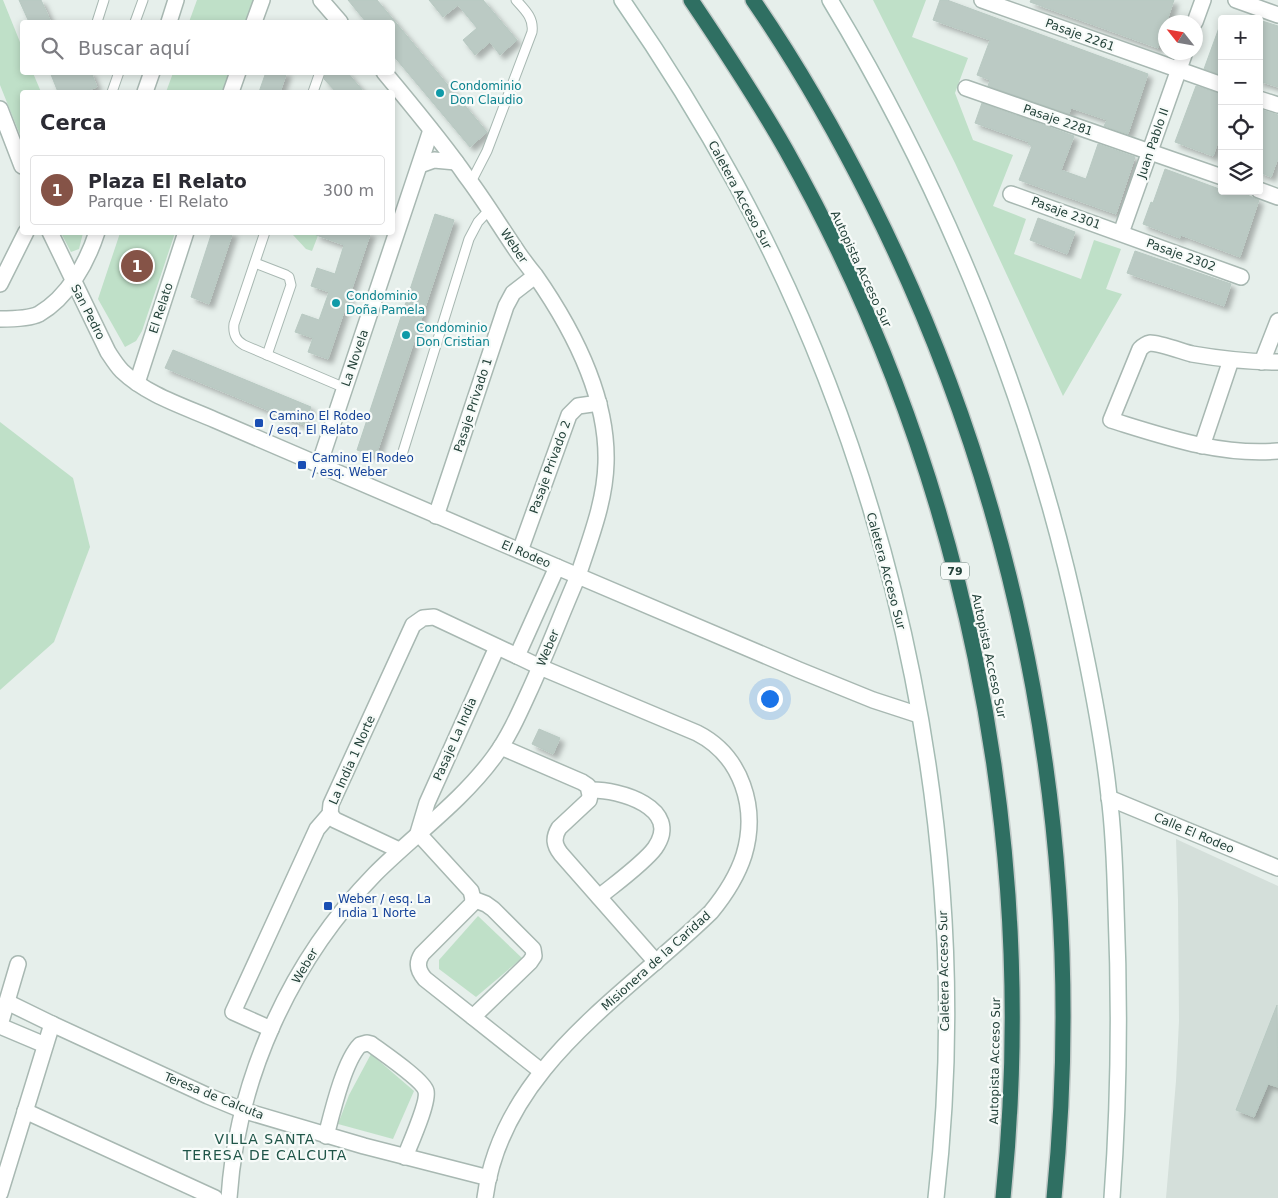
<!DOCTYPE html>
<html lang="es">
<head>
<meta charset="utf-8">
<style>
	:root { --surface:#fff; --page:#f7f7f7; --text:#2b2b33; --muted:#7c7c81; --line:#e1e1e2; --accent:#855347 }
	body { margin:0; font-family:"DejaVu Sans",sans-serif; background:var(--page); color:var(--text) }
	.controls { position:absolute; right:15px; top:15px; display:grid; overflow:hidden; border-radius:5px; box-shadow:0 2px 8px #0003 }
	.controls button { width:45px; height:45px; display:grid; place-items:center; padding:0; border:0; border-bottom:1px solid var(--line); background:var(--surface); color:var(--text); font:25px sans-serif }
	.compass { position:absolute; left:1158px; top:15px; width:45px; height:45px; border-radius:50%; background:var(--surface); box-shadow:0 2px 8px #0003; rotate:301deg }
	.you { position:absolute; left:769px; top:698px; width:18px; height:18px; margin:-12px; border:4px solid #fff; border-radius:50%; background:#1a73e8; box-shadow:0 0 0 8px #1a73e833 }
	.badge { display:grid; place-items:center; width:32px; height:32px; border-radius:50%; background:var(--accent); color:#fff; font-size:16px; font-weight:700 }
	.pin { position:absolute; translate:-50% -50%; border:2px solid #fff; box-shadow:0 1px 5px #0006 }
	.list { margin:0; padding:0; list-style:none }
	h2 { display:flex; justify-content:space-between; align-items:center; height:65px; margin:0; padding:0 20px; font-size:21px }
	h2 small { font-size:16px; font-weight:400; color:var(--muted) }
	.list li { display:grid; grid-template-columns:32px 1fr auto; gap:15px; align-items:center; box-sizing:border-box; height:70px; margin:0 10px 10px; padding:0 10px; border:1px solid var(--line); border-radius:5px }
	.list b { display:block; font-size:19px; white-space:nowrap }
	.list p { margin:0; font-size:16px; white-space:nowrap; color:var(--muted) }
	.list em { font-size:16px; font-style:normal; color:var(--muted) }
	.icon { flex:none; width:28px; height:28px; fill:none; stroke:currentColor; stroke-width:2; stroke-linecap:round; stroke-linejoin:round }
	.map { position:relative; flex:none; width:1278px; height:1198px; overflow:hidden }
	.search { position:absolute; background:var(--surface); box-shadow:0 2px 8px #0003; left:20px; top:20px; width:375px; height:55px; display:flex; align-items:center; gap:12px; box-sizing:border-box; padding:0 18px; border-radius:5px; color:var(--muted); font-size:19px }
	.panel { position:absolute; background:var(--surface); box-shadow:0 2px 8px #0003; left:20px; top:90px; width:375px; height:145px; border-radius:5px }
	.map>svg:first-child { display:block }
</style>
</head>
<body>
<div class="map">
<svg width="1278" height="1198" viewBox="0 0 1278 1198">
	<defs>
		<filter id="shadow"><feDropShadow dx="4.5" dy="4.5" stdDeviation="2.5" flood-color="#0004"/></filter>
	</defs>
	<rect width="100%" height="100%" fill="#e6efeb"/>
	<!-- built -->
	<polygon fill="#d4dfda" points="1176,839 1278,886 1278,1198 1166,1198 1176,1081 1179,1021 1178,900"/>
	<!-- green -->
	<g fill="#bfe0c8">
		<polygon points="0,0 3,0 22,47 22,72 33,73 41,92 22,92 22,140 0,85"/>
		<polygon points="197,0 254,0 246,22 189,22"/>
		<polygon points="873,0 926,0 912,37 968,58 955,93 973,140 1013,155 993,206 1026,219 1014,254 1081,279 1094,240 1121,249 1106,289 1122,294 1063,396 955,163"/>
		<polygon points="173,73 173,72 229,73 223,92 166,92"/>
		<polygon points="61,233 83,233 79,249 71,252"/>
		<polygon points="120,233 175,233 142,331 136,341 125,347 98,299"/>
		<polygon points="294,233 319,233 312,251 306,249 293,235"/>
		<polygon points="0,422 73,478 90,547 54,642 0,690"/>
		<polygon points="478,916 522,958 476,997 439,969 439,960"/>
		<polygon points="371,1054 414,1091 393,1139 338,1124 349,1095"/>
	</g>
	<!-- building -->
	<g fill="#bbcac4" stroke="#b8c9c2" filter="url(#shadow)">
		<polygon points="19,0 41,0 51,22 29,22"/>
		<polygon points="348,0 377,0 487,132 470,147 392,54 392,22 366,22"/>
		<polygon points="429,0 483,0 517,40 500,55 490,42 475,55 463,40 477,28 458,5 443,17"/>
		<polygon points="940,0 947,0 1148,74 1128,134 1104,126 1107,120 1071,108 1069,114 988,86 990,80 977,75 990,40 933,20"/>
		<polygon points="1031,0 1174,0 1158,48 1030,2"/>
		<polygon points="1259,20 1278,26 1278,87 1259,81"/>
		<polygon points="1220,25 1222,25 1222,75 1204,69"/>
		<polygon points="50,72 91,72 97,87 83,92 58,92"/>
		<polygon points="266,72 287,72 280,92 259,92"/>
		<polygon points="326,72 347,72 364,92 336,92 324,79"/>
		<polygon points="1196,86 1222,94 1222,130 1213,156 1175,142"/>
		<polygon points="982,103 1074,136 1061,170 1086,179 1098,144 1135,157 1116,214 1019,180 1032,146 1028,144 1029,142 975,123"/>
		<polygon points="1259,109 1278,115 1278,158 1271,177 1259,172"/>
		<polygon points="1165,169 1222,190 1222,191 1238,191 1259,200 1240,257 1181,235 1180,238 1143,224 1151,202 1153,203"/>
		<polygon points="435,214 454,220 376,456 357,450"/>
		<polygon points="1038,218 1075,232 1067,254 1030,240"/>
		<polygon points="212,232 233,232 209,304 191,297"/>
		<polygon points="316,232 371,232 328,359 308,352 313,338 295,332 302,314 319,320 329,292 311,286 317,268 335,274 344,245 316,235"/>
		<polygon points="1135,251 1231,284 1224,306 1127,273"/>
		<polygon points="173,350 311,407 304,425 165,368"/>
		<polygon points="539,729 560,738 553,754 532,744"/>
		<polygon points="1277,1005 1278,1087 1268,1084 1254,1117 1236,1110"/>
	</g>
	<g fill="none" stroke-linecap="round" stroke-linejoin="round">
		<defs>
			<g id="service">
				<polyline points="97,22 104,0"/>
				<polyline points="135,22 143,0"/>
				<polyline points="112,92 119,72"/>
				<polyline points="313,92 320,72"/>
				<path d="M471,182L487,151L532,32C534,18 525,10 516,0"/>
				<path d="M265,232L234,324C233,333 235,340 244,345L345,388"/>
				<polyline points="255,263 286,275 289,277 291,285 267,355"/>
				<polyline points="401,458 469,239 478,222 490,209"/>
			</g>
			<g id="minor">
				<polyline points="321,0 340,22"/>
				<polyline points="982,0 1222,85"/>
				<polyline points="1236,0 1278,15"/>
				<polyline points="169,22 176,0"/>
				<polyline points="254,22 262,0"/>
				<polyline points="1195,22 1203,0"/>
				<path d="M384,72C412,106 441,140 466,176C485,201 501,228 519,254C524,261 529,268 535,275C572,328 608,397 606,463C605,502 590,539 578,576"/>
				<polyline points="966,88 1222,177"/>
				<polyline points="145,92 152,72"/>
				<polyline points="231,92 238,72"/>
				<polyline points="1259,99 1278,105"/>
				<polyline points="0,109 22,166"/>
				<polyline points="420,165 434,160 456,162"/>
				<polyline points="1259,190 1278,197"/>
				<polyline points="1011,194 1241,277"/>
				<path d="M50,232L108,352C112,358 117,366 122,371C147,395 183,406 215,420L557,567"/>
				<polyline points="1121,233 1185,52"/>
				<polyline points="0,284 26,232"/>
				<path d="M0,319C11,319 29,319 39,314C68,297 87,263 97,232"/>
				<polyline points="1262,362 1278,321"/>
				<path d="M1278,362C1249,362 1221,359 1192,354C1181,351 1159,343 1150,343C1145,344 1143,346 1140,349L1111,420C1166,437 1220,456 1278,451"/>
				<polyline points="137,383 186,232"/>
				<polyline points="1202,446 1231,360"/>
				<polyline points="319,465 431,130"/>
				<polyline points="436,516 506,306 513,293 535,276"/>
				<polyline points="520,551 569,415 578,406 599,403"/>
				<path d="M497,647L427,803L418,833L471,891L473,899L472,904L422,954C416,963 418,971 425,979L541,1071"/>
				<path d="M501,747L582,782L588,786L590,795L589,800L559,828C553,838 554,845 561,854L656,962"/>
				<path d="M590,790C619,789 683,808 655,848C644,863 615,884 599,897"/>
				<polyline points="1109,798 1278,868"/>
				<polyline points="330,814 335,820 399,850"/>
				<polyline points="473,899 486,904 493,909 533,949 534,956 530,962 473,1017"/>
				<polyline points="7,1002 52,1024 208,1096 242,1110 364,1146 489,1178"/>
				<polyline points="0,1025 18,964"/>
				<polyline points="0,1026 45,1045"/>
				<polyline points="271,1029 233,1012 317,829 330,814 331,804 413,625 423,618 434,617 517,656"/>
				<polyline points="25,1111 215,1198"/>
				<path d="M326,1136C332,1113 344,1061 360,1045L367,1043L371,1044C383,1053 423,1080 426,1091C429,1102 410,1144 405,1157"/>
				<polyline points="0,1193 52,1024"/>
				<path d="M485,1198C502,1068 625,996 711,912C725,895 737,877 744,855C758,808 742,756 697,733L540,667"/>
			</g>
			<g id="tertiary">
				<polyline points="540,667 517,656 557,567 799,670 873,700 919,715"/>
				<path d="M229,1198C237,1078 291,960 375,874C414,835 461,802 494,757C508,738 518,716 528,694C546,655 561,615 578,576"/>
			</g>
			<g id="secondary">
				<path d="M622,0C663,59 701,120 736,184C900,487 976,855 936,1198"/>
				<path d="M830,0C947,194 1033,407 1080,628C1092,684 1103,740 1109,796C1114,833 1115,871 1116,909C1120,1005 1119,1102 1112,1198"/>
			</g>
			<g id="motorway">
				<path d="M691,0C724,49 757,99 786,150C964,467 1040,837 1003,1198"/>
				<path d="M753,0C797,64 836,132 871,202C1025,509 1088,857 1054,1198"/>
			</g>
		</defs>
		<!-- service casing -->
		<use href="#service" stroke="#a8b8b2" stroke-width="11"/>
		<!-- minor casing -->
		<use href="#minor" stroke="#a8b8b2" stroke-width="18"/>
		<!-- tertiary casing -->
		<use href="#tertiary" stroke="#a8b8b2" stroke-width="18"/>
		<!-- secondary casing -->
		<use href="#secondary" stroke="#a4bbb3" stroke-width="18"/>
		<!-- motorway casing -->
		<use href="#motorway" stroke="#c2cac8" stroke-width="18"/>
		<!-- service -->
		<use href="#service" stroke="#fff" stroke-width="9"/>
		<!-- minor -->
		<use href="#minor" stroke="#fff" stroke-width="15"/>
		<!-- tertiary -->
		<use href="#tertiary" stroke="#fff" stroke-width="15"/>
		<!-- secondary -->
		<use href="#secondary" stroke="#fff" stroke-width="15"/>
		<!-- motorway -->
		<use href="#motorway" stroke="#2f6f62" stroke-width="15"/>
	</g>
	<!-- markers -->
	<g fill="#0f9aa8" stroke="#f7fbf9" stroke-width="2">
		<circle cx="440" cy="93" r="5"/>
		<circle cx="336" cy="303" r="5"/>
		<circle cx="406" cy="335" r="5"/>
	</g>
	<g fill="#1a4fb4" stroke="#f7fbf9" stroke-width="2">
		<rect x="254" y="418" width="10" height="10" rx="2.5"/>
		<rect x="297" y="460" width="10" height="10" rx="2.5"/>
		<rect x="323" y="901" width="10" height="10" rx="2.5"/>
	</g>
	<g text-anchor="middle" stroke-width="4.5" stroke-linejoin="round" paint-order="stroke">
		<!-- shield labels -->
		<rect fill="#f7fbf9" stroke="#637a73" stroke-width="1" x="941" y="562.5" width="28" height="17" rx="4"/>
		<g font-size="11" font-weight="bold" fill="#24423a">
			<text x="955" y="575">79</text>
		</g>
		<!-- street labels -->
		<g font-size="12" fill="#24423a" stroke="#f7fbf9">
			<text transform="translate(1080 35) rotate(20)" y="4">Pasaje 2261</text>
			<text transform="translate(1058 120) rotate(19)" y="4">Pasaje 2281</text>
			<text transform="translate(1153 143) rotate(-71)" y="4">Juan Pablo II</text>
			<text transform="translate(740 195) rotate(62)" y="4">Caletera Acceso Sur</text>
			<text transform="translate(1066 213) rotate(20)" y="4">Pasaje 2301</text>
			<text transform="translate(514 246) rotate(56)" y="4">Weber</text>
			<text transform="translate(1181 255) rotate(20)" y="4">Pasaje 2302</text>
			<text transform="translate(861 269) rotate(65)" y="4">Autopista Acceso Sur</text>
			<text transform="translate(161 308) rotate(-72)" y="4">El Relato</text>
			<text transform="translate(88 312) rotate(63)" y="4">San Pedro</text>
			<text transform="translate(355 358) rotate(-71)" y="4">La Novela</text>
			<text transform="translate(473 405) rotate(-72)" y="4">Pasaje Privado 1</text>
			<text transform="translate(550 467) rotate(-70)" y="4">Pasaje Privado 2</text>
			<text transform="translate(526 554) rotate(23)" y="4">El Rodeo</text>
			<text transform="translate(886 571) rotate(75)" y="4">Caletera Acceso Sur</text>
			<text transform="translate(548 648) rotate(-67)" y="4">Weber</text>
			<text transform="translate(989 656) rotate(78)" y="4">Autopista Acceso Sur</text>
			<text transform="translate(455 739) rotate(-66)" y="4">Pasaje La India</text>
			<text transform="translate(352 760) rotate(-66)" y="4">La India 1 Norte</text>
			<text transform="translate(1194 833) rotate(23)" y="4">Calle El Rodeo</text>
			<text transform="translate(656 961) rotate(-42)" y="4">Misionera de la Caridad</text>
			<text transform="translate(305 966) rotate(-59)" y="4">Weber</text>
			<text transform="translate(944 971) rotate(-91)" y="4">Caletera Acceso Sur</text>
			<text transform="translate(995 1061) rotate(-89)" y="4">Autopista Acceso Sur</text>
			<text transform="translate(214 1096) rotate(22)" y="4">Teresa de Calcuta</text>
		</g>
		<!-- culture labels -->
		<g font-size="12" fill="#0d838f" stroke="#f7fbf9" text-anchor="start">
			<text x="450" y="90">Condominio<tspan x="450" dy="14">Don Claudio</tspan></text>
			<text x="346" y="300">Condominio<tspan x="346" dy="14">Doña Pamela</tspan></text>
			<text x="416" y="332">Condominio<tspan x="416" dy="14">Don Cristian</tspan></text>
		</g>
		<!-- transit labels -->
		<g font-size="12" fill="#164399" stroke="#f7fbf9" text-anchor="start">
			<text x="269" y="420">Camino El Rodeo<tspan x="269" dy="14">/ esq. El Relato</tspan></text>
			<text x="312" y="462">Camino El Rodeo<tspan x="312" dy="14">/ esq. Weber</tspan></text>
			<text x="338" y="903">Weber / esq. La<tspan x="338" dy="14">India 1 Norte</tspan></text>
		</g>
		<!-- neighbourhood labels -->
		<g font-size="14" letter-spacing="1" fill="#1f5548" stroke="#f7fbf9">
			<text x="265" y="1144">VILLA SANTA<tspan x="265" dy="16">TERESA DE CALCUTA</tspan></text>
		</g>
	</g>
</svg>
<div class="controls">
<button>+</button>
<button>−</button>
<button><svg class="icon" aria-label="locate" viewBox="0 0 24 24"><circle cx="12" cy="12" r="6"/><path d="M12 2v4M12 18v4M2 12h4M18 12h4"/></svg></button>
<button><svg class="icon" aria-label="layers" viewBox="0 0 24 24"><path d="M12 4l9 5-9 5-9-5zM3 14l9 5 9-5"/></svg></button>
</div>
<svg class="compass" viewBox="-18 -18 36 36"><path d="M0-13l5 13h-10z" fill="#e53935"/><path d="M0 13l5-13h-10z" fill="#7c7c81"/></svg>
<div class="you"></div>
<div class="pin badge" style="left:137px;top:266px">1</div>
<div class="search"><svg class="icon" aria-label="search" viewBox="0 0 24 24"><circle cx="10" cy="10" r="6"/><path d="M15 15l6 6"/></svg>Buscar aquí</div>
<section class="panel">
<h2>Cerca<small></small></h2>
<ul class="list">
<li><span class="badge">1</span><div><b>Plaza El Relato</b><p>Parque · El Relato</p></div><em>300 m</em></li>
</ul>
</section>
</div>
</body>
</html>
